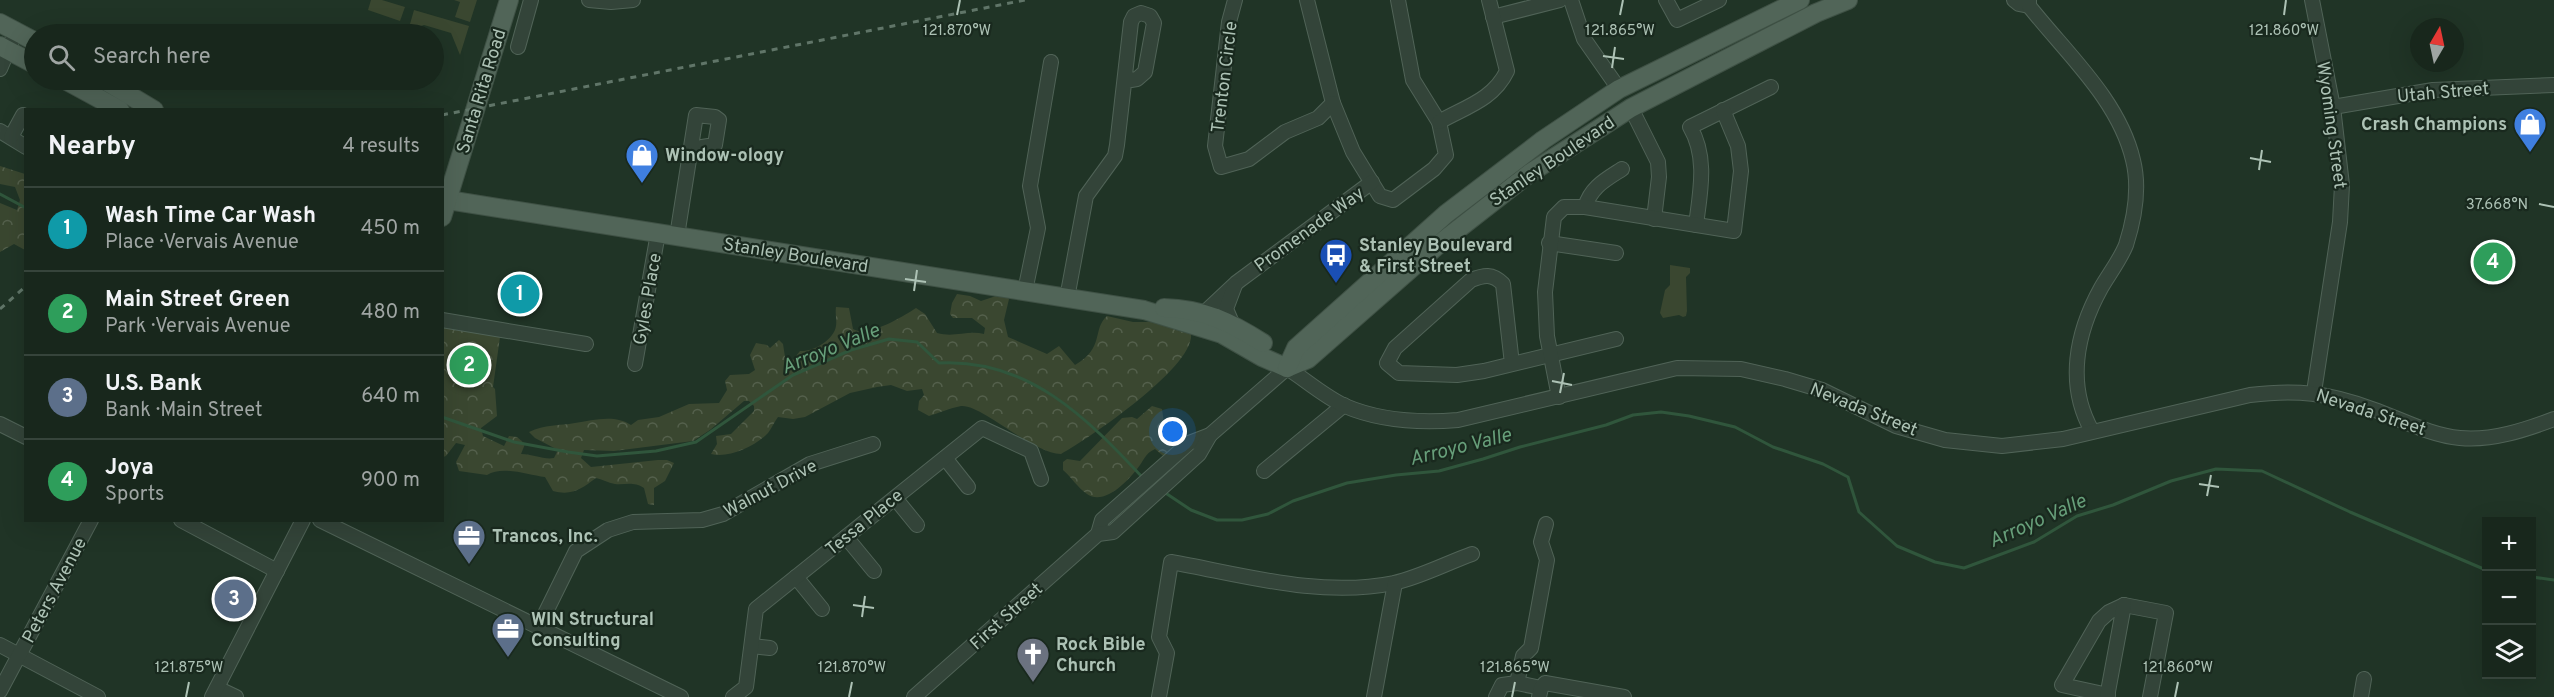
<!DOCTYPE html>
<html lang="en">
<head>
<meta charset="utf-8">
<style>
	:root { --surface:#18271c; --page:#253329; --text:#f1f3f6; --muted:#9fa5a3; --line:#36443b; --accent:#82f1ac }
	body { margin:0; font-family:Overpass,sans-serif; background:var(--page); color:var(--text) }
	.controls { position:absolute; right:18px; bottom:18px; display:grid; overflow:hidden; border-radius:0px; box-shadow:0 6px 24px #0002 }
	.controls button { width:54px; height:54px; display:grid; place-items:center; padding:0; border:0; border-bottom:2px solid var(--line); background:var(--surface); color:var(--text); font:30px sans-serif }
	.compass { position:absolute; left:2410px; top:18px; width:54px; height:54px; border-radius:50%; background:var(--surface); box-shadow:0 6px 24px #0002; rotate:9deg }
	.you { position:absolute; left:1173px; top:432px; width:21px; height:21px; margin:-15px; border:4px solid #fff; border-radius:50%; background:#1a73e8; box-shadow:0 0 0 9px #1a73e833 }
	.badge { display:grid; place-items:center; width:39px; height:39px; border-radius:50%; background:var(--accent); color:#fff; font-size:20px; font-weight:700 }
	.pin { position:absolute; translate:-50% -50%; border:3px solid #fff; box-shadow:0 2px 6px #0006 }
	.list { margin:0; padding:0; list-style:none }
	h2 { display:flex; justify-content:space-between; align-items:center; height:78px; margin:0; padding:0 24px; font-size:26px }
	h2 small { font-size:20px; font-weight:400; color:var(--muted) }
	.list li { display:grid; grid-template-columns:39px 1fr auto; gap:18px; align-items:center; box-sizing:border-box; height:84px; padding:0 24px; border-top:2px solid var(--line) }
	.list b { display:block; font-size:22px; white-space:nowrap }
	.list p { margin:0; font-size:20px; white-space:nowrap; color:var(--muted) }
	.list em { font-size:20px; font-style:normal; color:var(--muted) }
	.icon { flex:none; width:33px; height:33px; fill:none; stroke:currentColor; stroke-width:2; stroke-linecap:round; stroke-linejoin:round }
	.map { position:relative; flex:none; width:2554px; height:697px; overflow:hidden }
	.search { position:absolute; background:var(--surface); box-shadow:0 6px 24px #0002; left:24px; top:24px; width:420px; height:66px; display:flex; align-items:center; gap:15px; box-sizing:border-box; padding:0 21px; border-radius:33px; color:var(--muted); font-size:22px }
	.panel { position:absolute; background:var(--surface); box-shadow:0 6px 24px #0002; left:24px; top:108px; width:420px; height:414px; border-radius:0px }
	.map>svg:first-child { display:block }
</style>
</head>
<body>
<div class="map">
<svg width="2554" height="697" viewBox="0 0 2554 697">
	<defs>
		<pattern id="forest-crowns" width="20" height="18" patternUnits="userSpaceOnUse" patternTransform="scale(1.5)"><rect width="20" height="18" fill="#3a4730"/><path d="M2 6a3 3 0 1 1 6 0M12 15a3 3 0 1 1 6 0" fill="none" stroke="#54604c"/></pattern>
	</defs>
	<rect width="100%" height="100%" fill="#203426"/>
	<!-- green -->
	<g fill="#3a4730">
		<polygon points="371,0 382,0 405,7 400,21 368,10"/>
		<polygon points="454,0 477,0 470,22 455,17 460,2"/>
		<polygon points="414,10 469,26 460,55 451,33 424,25 418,27 410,24"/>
		<polygon points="1670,265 1690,268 1690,273 1686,277 1687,311 1686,316 1683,317 1679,315 1663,318 1660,313 1665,290 1670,285"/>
	</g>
	<!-- forest -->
	<g fill="url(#forest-crowns)">
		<polygon points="0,166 25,174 25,250 14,244 0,252 0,203 17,210 20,200 15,187 0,184"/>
		<path d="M1005,293L1009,299L1004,320L1008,337L1047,354L1059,346L1075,365C1105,348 1092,329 1107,316L1133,322H1164L1191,333C1196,366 1090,438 1061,454C1031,453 982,404 961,406C950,408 939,413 929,416L918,410L919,401L924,395L922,389L907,391L891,385L877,387L850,393L805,417L793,419L778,417C774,422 772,428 768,433C756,446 728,459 711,454L717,444L716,436L731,434L754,411V406L749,401H744L710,430L693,441L614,451L584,450L581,458L591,467L658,460H667L674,463L665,481L654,488V505L648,504L644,488C633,481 626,485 615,484C608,483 602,479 596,478C581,489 572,496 553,491L545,477C528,475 502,465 487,475L459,471L456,462L465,445L456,443L446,456L443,457L442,327L500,337L493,387L495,389L497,416L481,428L483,436L504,446L509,436L517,437L525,444L521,454C533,454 544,460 554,458L558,450L535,438L529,432C545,424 559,426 575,423C593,420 615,414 631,425L638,420L659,417L689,404L719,403L727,390L725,381L730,375L749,374L755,370L750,355L756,343L767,345L770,348L779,340L783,344L785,357L793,360L800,351C813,352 834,340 836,326C837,320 835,314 836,307L849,308L853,329C868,338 902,317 916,308L925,314L937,333C954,338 968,330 984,334L985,328L972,318H953L950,314L952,303L957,294L970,296L981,301Z"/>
		<path d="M1152,406L1162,409L1165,430L1171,437L1176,449L1168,460L1155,449C1144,454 1144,461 1137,469C1127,482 1104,506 1087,494C1078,488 1071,477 1063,470V462L1067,459L1080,461L1122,418L1132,417L1137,419Z"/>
	</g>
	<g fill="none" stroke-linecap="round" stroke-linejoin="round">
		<!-- stream -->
		<g stroke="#30563c" stroke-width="3">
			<polyline points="0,194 26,208"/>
			<path d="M442,417L514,442L568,452L597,456L656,451L696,442L793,375L851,350L889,339L917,342L939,363C1028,358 1087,418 1143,478"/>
			<polyline points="1164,492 1191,510 1217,520 1242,520 1268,514 1293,501 1347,483 1396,475 1439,471 1483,459 1520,447 1606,425 1633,415 1661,412 1689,416 1735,427 1773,447 1823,464 1848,477 1859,512 1897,546 1935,562 1964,568 2034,542 2077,516 2113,505 2171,481 2216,469 2262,471 2350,512 2486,570"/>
			<polyline points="2532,577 2554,580"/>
		</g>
		<defs>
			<g id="minor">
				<polyline points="589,0 611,2 633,0"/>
				<polyline points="1235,0 1229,22 1215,146 1221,167 1249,159 1285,132 1318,118 1333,103 1307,0"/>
				<polyline points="1571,0 1584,39 1619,89"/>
				<polyline points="1666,0 1677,20 1719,0"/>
				<polyline points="2014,0 2019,4 2029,6"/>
				<path d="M2029,0V6C2066,53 2119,100 2133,160C2140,188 2135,217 2126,245C2120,260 2109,274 2101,288C2076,333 2066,385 2092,431"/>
				<polyline points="2312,0 2333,107 2342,185 2340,222 2314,392"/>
				<polyline points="1493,17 1560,0"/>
				<polyline points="518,47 531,0"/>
				<polyline points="0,69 16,31"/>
				<polyline points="1333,103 1353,152 1380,196 1393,200 1434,169 1446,155 1439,122 1413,80 1398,0"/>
				<polyline points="2333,107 2433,90 2554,85"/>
				<polyline points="1631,108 1658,162 1659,177 1654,219"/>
				<path d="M1439,122C1465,107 1493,100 1507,71L1489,0"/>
				<polyline points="0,131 26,147"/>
				<polyline points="11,137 23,115"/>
				<path d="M1585,207C1591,187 1605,180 1622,169"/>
				<path d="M1696,225C1700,193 1708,157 1690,127L1771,87"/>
				<polyline points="677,236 696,115 715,117 719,120 715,145 702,147 690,152"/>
				<polyline points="1549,243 1616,253"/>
				<polyline points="1025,291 1038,228 1030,186 1051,62"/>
				<polyline points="1067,298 1086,196 1115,156 1117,145 1131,22 1134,16 1141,13 1150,16 1154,23 1145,72 1137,79 1125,81"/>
				<polyline points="1204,313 1236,283 1372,182"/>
				<polyline points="442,320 586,344"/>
				<polyline points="1232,323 1226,309 1235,285"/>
				<polyline points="635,364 658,233"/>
				<path d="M1512,364L1503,284C1492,273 1484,275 1471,280L1395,348L1387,363L1399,373L1457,375L1484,371L1616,339"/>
				<polyline points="1559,397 1547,336 1545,292 1554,217 1564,207 1585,207 1734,231 1741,171 1738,146 1723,110"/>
				<polyline points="0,424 26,437"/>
				<polyline points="945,458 968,487"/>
				<polyline points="1264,471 1344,405"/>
				<polyline points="895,498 917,525"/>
				<polyline points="181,520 277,571"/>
				<polyline points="320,520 681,697"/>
				<path d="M1098,534L1102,520L1189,443L1210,435L1287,368C1306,380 1325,397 1345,406C1380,421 1421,423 1458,420L1677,368L1741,369L1785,379L1822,390L1896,426L1945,440L2002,446L2063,439L2250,395C2297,389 2328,393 2372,409C2401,419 2429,435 2460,438C2492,441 2525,430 2554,419"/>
				<polyline points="846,537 874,571"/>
				<polyline points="796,577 822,609"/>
				<polyline points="2124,605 2166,613 2150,697"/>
				<polyline points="539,626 576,551 608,530 633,522 702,520 723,514 810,464 873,444"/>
				<polyline points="0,645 98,697"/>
				<polyline points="752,646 770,648"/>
				<polyline points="1517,683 1523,656 1531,648 1547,560 1541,542 1546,524"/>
				<polyline points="217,688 236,697"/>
				<polyline points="0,691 91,520"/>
				<polyline points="2108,695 2062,685 2099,621 2109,612 2124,605"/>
				<polyline points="212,697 303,520"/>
				<polyline points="733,697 746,687 756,609 982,428 1031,451 1041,479"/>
				<polyline points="914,697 1098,534 1113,532 1199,454 1210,435"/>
				<path d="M1159,697L1167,653L1159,637L1171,562C1244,575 1320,598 1394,583C1420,577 1447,563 1472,554"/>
				<polyline points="1374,697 1395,583"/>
				<polyline points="1496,697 1502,685 1517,683 1541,688"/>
				<polyline points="1539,697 1541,688 1545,683 1624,697"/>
				<polyline points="2107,697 2124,605"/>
				<polyline points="2361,697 2364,679"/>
			</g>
			<g id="major">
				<polyline points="0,23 34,41"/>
				<polyline points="0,46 34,64"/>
				<polyline points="65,80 120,110"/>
				<polyline points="104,80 154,110"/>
				<polyline points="448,200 1144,310 1222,334 1262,357 1287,368 1308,359 1439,244 1530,173 1631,108 1816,13 1848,0"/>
				<polyline points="442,217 509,0"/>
				<path d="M1164,308C1204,309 1230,322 1263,343"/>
				<polyline points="1287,368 1296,348 1446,214 1543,140 1619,89 1800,0"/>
			</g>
		</defs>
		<!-- minor casing -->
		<use href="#minor" stroke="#506357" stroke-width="16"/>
		<!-- major casing -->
		<use href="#major" stroke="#3f5145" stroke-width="20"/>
		<!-- minor -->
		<use href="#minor" stroke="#334439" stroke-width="14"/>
		<!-- major -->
		<use href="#major" stroke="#516558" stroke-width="18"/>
		<!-- rail -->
		<g stroke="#607568" stroke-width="3" stroke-dasharray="6 6" stroke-linecap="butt">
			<polyline points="442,115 1025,0"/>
			<polyline points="0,309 26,286"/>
		</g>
	</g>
	<!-- ticks -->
	<path fill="none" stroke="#adc2b5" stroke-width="2" d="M957,15L960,0M1620,15L1623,0M2284,15L2286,0M1603,56L1624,59M1612,68L1615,47M2250,158L2271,162M2259,170L2262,150M2539,204L2554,207M905,279L926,282M914,291L917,270M1552,381L1572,385M1560,393L1564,373M2199,484L2219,487M2207,496L2211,475M853,605L874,608M862,617L865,596M186,697L189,682M849,697L852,682M1512,697L1515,682M2175,697L2178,682"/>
	<!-- icons -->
	<defs>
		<symbol id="shop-pin" viewBox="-11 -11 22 30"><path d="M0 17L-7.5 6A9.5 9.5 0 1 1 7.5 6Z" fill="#3f7fe0" stroke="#19291e"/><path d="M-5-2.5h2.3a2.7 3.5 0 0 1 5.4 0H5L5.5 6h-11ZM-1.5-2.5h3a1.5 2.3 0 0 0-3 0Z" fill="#fff"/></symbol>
		<symbol id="bus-pin" viewBox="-11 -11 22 30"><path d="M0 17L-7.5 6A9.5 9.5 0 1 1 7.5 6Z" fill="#1a4fb4" stroke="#19291e"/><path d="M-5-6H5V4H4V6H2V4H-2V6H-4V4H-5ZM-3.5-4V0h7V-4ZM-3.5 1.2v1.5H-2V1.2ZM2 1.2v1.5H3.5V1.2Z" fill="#fff"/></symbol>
		<symbol id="office-pin" viewBox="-11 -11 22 30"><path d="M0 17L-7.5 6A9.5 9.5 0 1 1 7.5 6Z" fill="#5c6f8a" stroke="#19291e"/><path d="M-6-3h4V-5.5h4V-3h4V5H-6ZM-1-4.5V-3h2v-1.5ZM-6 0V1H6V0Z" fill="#fff"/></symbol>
		<symbol id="church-pin" viewBox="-11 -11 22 30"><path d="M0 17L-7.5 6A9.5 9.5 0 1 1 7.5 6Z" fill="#6b7280" stroke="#19291e"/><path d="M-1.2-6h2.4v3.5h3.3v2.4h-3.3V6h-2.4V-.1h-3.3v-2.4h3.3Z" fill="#fff"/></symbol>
	</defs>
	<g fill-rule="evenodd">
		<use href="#shop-pin" x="2511" y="105" width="38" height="52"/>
		<use href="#shop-pin" x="623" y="136" width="38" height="52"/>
		<use href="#bus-pin" x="1317" y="236" width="38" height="52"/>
		<use href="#office-pin" x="450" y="517" width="38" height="52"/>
		<use href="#office-pin" x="489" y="610" width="38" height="52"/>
		<use href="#church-pin" x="1014" y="635" width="38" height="52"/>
	</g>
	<g text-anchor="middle" stroke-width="4.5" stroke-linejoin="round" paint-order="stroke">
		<!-- street labels -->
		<g font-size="18" fill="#adc2b5" stroke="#19291e">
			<text transform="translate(1224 77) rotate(-83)" y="6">Trenton Circle</text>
			<text transform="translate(481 91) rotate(-73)" y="6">Santa Rita Road</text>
			<text transform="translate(2443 92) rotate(-5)" y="6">Utah Street</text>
			<text transform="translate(2332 125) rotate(82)" y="6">Wyoming Street</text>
			<text transform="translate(1552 161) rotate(-34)" y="6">Stanley Boulevard</text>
			<text transform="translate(1309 229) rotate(-36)" y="6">Promenade Way</text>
			<text transform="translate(796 255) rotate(9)" y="6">Stanley Boulevard</text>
			<text transform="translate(647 299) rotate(-80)" y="6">Gyles Place</text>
			<text transform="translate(1864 409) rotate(22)" y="6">Nevada Street</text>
			<text transform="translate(2371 412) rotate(18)" y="6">Nevada Street</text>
			<text transform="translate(770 488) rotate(-28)" y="6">Walnut Drive</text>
			<text transform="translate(864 522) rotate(-39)" y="6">Tessa Place</text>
			<text transform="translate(54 590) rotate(-62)" y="6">Peters Avenue</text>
			<text transform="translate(1006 616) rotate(-42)" y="6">First Street</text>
		</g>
		<!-- poi labels -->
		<g font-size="18" font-weight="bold" fill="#adc2b5" stroke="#19291e" text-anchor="start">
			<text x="2507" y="130" text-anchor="end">Crash Champions</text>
			<text x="665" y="161">Window-ology</text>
			<text x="1359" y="251">Stanley Boulevard<tspan x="1359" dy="21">&amp; First Street</tspan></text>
			<text x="492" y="542">Trancos, Inc.</text>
			<text x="531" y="625">WIN Structural<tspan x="531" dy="21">Consulting</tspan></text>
			<text x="1056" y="650">Rock Bible<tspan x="1056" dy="21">Church</tspan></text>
		</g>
		<!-- water labels -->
		<g font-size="20" font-style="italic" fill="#679f7a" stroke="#19291e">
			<text transform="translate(830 348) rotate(-22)" y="7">Arroyo Valle</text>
			<text transform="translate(1460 446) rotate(-14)" y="7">Arroyo Valle</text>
			<text transform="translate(2037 520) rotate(-24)" y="7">Arroyo Valle</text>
		</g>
	</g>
	<g font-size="15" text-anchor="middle" fill="#adc2b5" stroke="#19291e" stroke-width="4.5" stroke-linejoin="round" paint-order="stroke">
		<text x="957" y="35">121.870°W</text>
		<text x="2284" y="35">121.860°W</text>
		<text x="1620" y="35">121.865°W</text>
		<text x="2497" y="209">37.668°N</text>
		<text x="189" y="672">121.875°W</text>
		<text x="852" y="672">121.870°W</text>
		<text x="1515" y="672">121.865°W</text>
		<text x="2178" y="672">121.860°W</text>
	</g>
</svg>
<div class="controls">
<button>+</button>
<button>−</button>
<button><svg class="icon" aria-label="layers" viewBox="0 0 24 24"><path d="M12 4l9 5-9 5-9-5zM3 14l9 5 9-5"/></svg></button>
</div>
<svg class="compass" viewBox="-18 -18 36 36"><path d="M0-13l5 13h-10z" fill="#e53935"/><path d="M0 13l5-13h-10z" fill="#9fa5a3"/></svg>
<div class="you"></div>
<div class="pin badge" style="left:520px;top:294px;background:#0f9aa8">1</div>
<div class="pin badge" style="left:469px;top:365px;background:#2e9e5b">2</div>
<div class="pin badge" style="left:234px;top:599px;background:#5c6f8a">3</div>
<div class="pin badge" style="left:2493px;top:262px;background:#2e9e5b">4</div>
<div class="search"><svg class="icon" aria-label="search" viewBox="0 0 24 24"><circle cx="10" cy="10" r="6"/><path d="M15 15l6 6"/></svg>Search here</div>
<section class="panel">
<h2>Nearby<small>4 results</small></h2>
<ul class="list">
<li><span class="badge" style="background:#0f9aa8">1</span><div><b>Wash Time Car Wash</b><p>Place · Vervais Avenue</p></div><em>450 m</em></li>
<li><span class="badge" style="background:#2e9e5b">2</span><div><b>Main Street Green</b><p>Park · Vervais Avenue</p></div><em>480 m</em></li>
<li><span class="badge" style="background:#5c6f8a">3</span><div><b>U.S. Bank</b><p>Bank · Main Street</p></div><em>640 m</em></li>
<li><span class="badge" style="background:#2e9e5b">4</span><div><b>Joya</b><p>Sports</p></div><em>900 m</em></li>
</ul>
</section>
</div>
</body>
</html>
